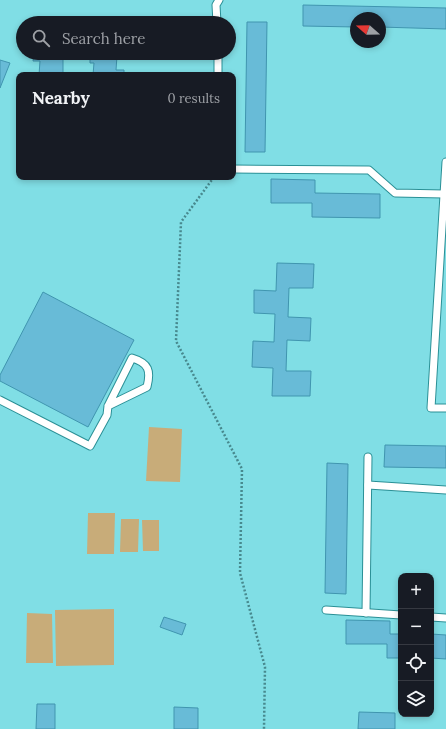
<!DOCTYPE html>
<html lang="en">
<head>
<meta charset="utf-8">
<style>
	:root { --surface:#171b24; --page:#242831; --text:#f1f3f6; --muted:#9ea1a6; --line:#363941 }
	body { margin:0; font-family:Lora,serif; background:var(--page); color:var(--text) }
	.controls { position:absolute; right:12px; bottom:12px; display:grid; overflow:hidden; border-radius:8px; box-shadow:0 2px 6px #0003 }
	.controls button { width:36px; height:36px; display:grid; place-items:center; padding:0; border:0; border-bottom:1px solid var(--line); background:var(--surface); color:var(--text); font:20px sans-serif }
	.compass { position:absolute; left:350px; top:12px; width:36px; height:36px; border-radius:50%; background:var(--surface); box-shadow:0 2px 6px #0003; rotate:290deg }
	.list { margin:0; padding:0; list-style:none }
	h2 { display:flex; justify-content:space-between; align-items:center; height:52px; margin:0; padding:0 16px; font-size:17px }
	h2 small { font-size:13px; font-weight:400; color:var(--muted) }
	.icon { flex:none; width:22px; height:22px; fill:none; stroke:currentColor; stroke-width:2; stroke-linecap:round; stroke-linejoin:round }
	.map { position:relative; flex:none; width:446px; height:729px; overflow:hidden }
	.search { position:absolute; background:var(--surface); box-shadow:0 2px 6px #0003; left:16px; top:16px; width:220px; height:44px; display:flex; align-items:center; gap:10px; box-sizing:border-box; padding:0 14px; border-radius:22px; color:var(--muted); font-size:15px }
	.panel { position:absolute; background:var(--surface); box-shadow:0 2px 6px #0003; left:16px; top:72px; width:220px; height:108px; border-radius:8px }
	.map>svg:first-child { display:block }
</style>
</head>
<body>
<div class="map">
<svg width="446" height="729" viewBox="0 0 446 729">
	<rect width="100%" height="100%" fill="#80dee5"/>
	<!-- green -->
	<g fill="#c8ac79">
		<polygon points="149,427 182,429 180,482 146,481"/>
		<polygon points="88,513 115,513 114,554 87,554"/>
		<polygon points="121,519 139,519 138,552 120,552"/>
		<polygon points="142,520 159,520 159,551 143,551"/>
		<polygon points="114,609 114,665 56,666 55,610"/>
		<polygon points="27,613 52,614 53,663 26,663"/>
	</g>
	<!-- building -->
	<g fill="#68bbd7" stroke="#4095af">
		<polygon points="303,5 446,8 446,29 380,27 380,18 356,18 356,27 303,26"/>
		<polygon points="247,22 267,22 265,152 245,152"/>
		<polygon points="34,53 63,54 63,75 39,75 40,61 33,61"/>
		<polygon points="90,53 104,53 104,56 117,56 116,70 124,70 124,75 93,75 94,63 90,63"/>
		<polygon points="0,60 10,63 0,88"/>
		<polygon points="271,179 315,180 315,193 380,194 380,218 312,217 312,203 271,203"/>
		<polygon points="277,263 314,264 313,288 289,288 288,317 311,318 310,341 287,340 286,371 311,371 310,396 272,396 273,368 252,367 253,341 274,342 275,314 254,313 254,290 276,291"/>
		<polygon points="43,292 134,340 88,427 0,381 0,375"/>
		<polygon points="385,445 446,446 446,468 384,467"/>
		<polygon points="327,463 348,464 346,594 325,593"/>
		<polygon points="164,617 186,624 182,635 160,627"/>
		<polygon points="346,620 390,621 390,634 401,634 401,658 387,658 387,644 346,644"/>
		<polygon points="431,634 446,635 446,659 431,658"/>
		<polygon points="37,704 55,704 55,729 36,729"/>
		<polygon points="174,707 198,708 198,729 174,729"/>
		<polygon points="359,712 395,713 395,729 358,729"/>
	</g>
	<g fill="none" stroke-linecap="round" stroke-linejoin="round">
		<defs>
			<g id="lane">
				<polyline points="217,23 216,5 219,0"/>
				<polyline points="218,53 218,75"/>
				<polyline points="446,162 431,408 446,408"/>
				<polyline points="233,169 369,170 395,193 444,194"/>
				<path d="M0,400L90,446L107,415L108,406L132,358C149,363 151,371 147,387L108,406"/>
				<polyline points="368,485 446,490"/>
				<polyline points="326,610 401,615"/>
				<polyline points="366,613 368,457"/>
				<polyline points="431,617 446,618"/>
			</g>
		</defs>
		<!-- lane casing -->
		<use href="#lane" stroke="#2a9096" stroke-width="9"/>
		<!-- path -->
		<polyline stroke="#47898e" stroke-width="2.5" stroke-dasharray="2 2" stroke-linecap="butt" points="214,177 181,222 176,341 242,469 240,573 265,667 264,729"/>
		<!-- lane -->
		<use href="#lane" stroke="#fff" stroke-width="7"/>
	</g>
</svg>
<div class="controls">
<button>+</button>
<button>−</button>
<button><svg class="icon" aria-label="locate" viewBox="0 0 24 24"><circle cx="12" cy="12" r="6"/><path d="M12 2v4M12 18v4M2 12h4M18 12h4"/></svg></button>
<button><svg class="icon" aria-label="layers" viewBox="0 0 24 24"><path d="M12 4l9 5-9 5-9-5zM3 14l9 5 9-5"/></svg></button>
</div>
<svg class="compass" viewBox="-18 -18 36 36"><path d="M0-13l5 13h-10z" fill="#e53935"/><path d="M0 13l5-13h-10z" fill="#9ea1a6"/></svg>
<div class="search"><svg class="icon" aria-label="search" viewBox="0 0 24 24"><circle cx="10" cy="10" r="6"/><path d="M15 15l6 6"/></svg>Search here</div>
<section class="panel">
<h2>Nearby<small>0 results</small></h2>
<ul class="list">
</ul>
</section>
</div>
</body>
</html>
